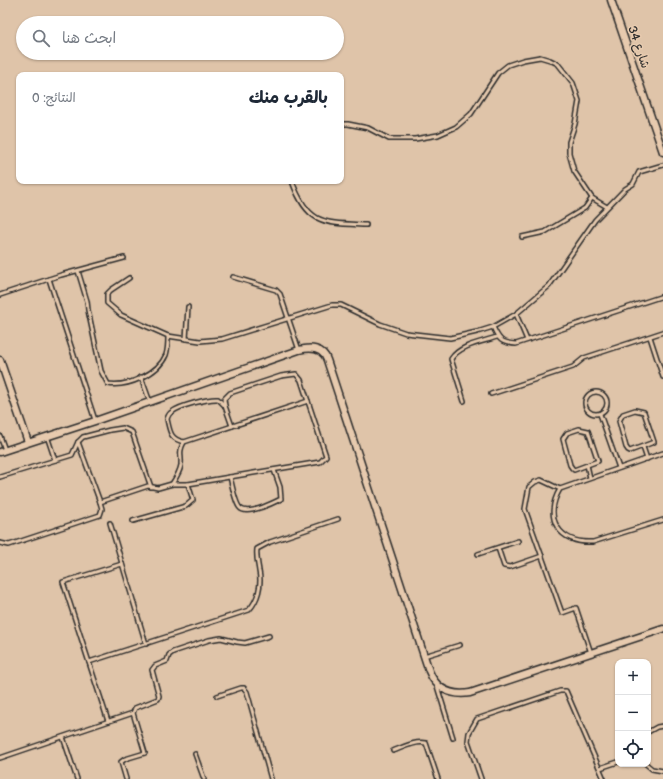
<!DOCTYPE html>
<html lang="ar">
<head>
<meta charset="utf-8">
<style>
	:root { --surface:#fff; --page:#f2f2f3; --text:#1f2937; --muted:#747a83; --line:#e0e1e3 }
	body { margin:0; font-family:"Balsamiq Sans","Playpen Sans Arabic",sans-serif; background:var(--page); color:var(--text); direction:rtl }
	.controls { position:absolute; right:12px; bottom:12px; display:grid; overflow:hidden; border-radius:8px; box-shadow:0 1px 3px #0004 }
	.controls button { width:36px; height:36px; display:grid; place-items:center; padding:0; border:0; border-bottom:1px solid var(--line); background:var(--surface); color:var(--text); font:20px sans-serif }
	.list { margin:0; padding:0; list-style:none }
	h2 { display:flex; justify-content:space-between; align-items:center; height:52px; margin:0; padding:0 16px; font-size:17px }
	h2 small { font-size:13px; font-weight:400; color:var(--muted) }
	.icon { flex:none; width:22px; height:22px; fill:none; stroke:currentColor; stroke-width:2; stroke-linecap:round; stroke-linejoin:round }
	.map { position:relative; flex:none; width:663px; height:779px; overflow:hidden; direction:ltr }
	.search { position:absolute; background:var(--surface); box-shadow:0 1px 3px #0004; left:16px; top:16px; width:328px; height:44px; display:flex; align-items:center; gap:10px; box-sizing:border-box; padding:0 14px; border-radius:22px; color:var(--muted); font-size:15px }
	.panel { position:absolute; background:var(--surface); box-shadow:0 1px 3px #0004; left:16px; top:72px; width:328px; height:112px; border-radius:8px; direction:rtl }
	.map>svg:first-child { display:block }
</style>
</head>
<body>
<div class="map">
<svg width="663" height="779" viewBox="0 0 663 779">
	<rect width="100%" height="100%" fill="#dfc4a9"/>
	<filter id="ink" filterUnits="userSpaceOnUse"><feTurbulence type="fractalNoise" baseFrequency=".025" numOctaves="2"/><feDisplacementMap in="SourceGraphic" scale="8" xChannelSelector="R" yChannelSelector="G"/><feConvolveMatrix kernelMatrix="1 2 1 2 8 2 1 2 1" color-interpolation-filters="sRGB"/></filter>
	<g filter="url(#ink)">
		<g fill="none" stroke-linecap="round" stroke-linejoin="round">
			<defs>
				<g id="lane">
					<polyline points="341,124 348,124 368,128 389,139 415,139 438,135 456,127 471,114 498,73 508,65 523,60 540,57 550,60 558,64 573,83 579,101 575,124 569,142 569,153 574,171 592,198 607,207"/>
					<path d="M292,181C308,225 323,223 366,225"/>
					<polyline points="522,237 545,232 585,208 592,198"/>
					<path d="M78,271L87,301L88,310L101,371L108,384C128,387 158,374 166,355C168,349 168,342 168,336"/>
					<polyline points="233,277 276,290 280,294 299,350"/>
					<polyline points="129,278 111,290 107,294 107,303 121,315 168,336 200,341 222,339 332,305 341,305 380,324 406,333 450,338 477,332 493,327 516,314 549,286 595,220 625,189 633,184 639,172 663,165"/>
					<polyline points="49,279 95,420"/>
					<polyline points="0,295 61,275 124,258"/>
					<polyline points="516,314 527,340"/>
					<path d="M493,327C499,340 501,343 516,344L663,296"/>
					<polyline points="650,337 663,377"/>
					<polyline points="186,339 188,307"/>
					<polyline points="141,377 150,402"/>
					<circle cx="596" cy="403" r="11"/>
					<polyline points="491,394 573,367 584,358 663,332"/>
					<path d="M464,401L451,359C460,345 482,342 497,337"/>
					<path d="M225,406L218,399C209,398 179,406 172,412C169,413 168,416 167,419C170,432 170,439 184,442L308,401"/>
					<polygon points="635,410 644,412 654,442 630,451 628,450 626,447 619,421 623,414"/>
					<polyline points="600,414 619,468"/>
					<polygon points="579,429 588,431 598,461 574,470 572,468 570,465 563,439 567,433"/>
					<polyline points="0,436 5,450"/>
					<polyline points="47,436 55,460"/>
					<polyline points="643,447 647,459"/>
					<path d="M663,453L560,489C543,518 559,544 593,542L663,520"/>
					<polyline points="587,465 590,478"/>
					<polyline points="0,477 72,455 78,442 83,437 110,430 123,428 132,432 151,487"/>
					<path d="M230,477C232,484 235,503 240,508C247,516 273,503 281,499L280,487L274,470"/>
					<path d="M172,484C176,478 180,472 181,465C182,455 178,453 184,442"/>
					<polyline points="560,489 541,480 535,482 529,487 525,509 562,613 576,608 591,653"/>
					<polyline points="100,502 148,486 158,488 172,484 188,484 320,462 326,456 301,380 296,374 281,376 230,393 224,399 225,406 232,426"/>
					<polyline points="133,521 186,506 193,500 188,484"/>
					<polyline points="110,523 146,644"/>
					<polyline points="0,543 9,545 100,515 102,509 100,502 78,442"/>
					<polyline points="498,548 504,566 510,567 542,556"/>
					<polyline points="478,554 518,541"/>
					<polyline points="424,656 460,645"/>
					<path d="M89,662L249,610C258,600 262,585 259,571C258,563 256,558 257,549L270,542L338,519"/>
					<polyline points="437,686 453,738"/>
					<polyline points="217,696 241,688 244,688 247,692 271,779"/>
					<polyline points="108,721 63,582 122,564"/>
					<polyline points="648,732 657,727 663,726"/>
					<polyline points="63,737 77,779"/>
					<path d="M393,751C404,747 414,741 426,743L438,779"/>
					<polyline points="195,754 204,779"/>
					<polyline points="0,758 133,713 135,708 158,699 159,696 152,670 155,666 167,661 169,655 173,652 209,640 221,638 237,642 245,643 269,636"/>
					<polyline points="646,764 652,769 663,771"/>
					<polyline points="600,768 618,762"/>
					<polyline points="126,779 121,762 125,759 145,753 133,713"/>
					<polyline points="481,779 468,741 469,733 477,719 560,691 566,691 604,779"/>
				</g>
				<g id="street">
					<polyline points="611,0 663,152"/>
					<polyline points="0,360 28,442"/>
					<path d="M0,452L95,421L299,350C311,347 323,348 327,360L429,671C436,689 451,696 470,693L663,629"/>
				</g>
			</defs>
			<!-- lane casing -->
			<use href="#lane" stroke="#2b2b2b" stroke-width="6"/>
			<!-- street casing -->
			<use href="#street" stroke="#2b2b2b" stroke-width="9"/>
			<!-- lane -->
			<use href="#lane" stroke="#e7caae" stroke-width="3"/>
			<!-- street -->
			<use href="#street" stroke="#e7caae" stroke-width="6"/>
		</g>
	</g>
	<g text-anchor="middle" stroke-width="3" stroke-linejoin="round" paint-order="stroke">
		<!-- street labels -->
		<g font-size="12" fill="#2b2b2b" stroke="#e7caae">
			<text transform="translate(639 47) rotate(71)" y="4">شارع 34</text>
		</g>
	</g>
</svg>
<div class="controls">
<button>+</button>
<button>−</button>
<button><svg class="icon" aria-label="locate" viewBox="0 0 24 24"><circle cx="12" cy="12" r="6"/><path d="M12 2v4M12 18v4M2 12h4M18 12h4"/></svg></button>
</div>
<div class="search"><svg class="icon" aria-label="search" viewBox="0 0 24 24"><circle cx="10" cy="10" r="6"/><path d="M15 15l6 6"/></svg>ابحث هنا</div>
<section class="panel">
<h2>بالقرب منك<small>النتائج: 0</small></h2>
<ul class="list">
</ul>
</section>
</div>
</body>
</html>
